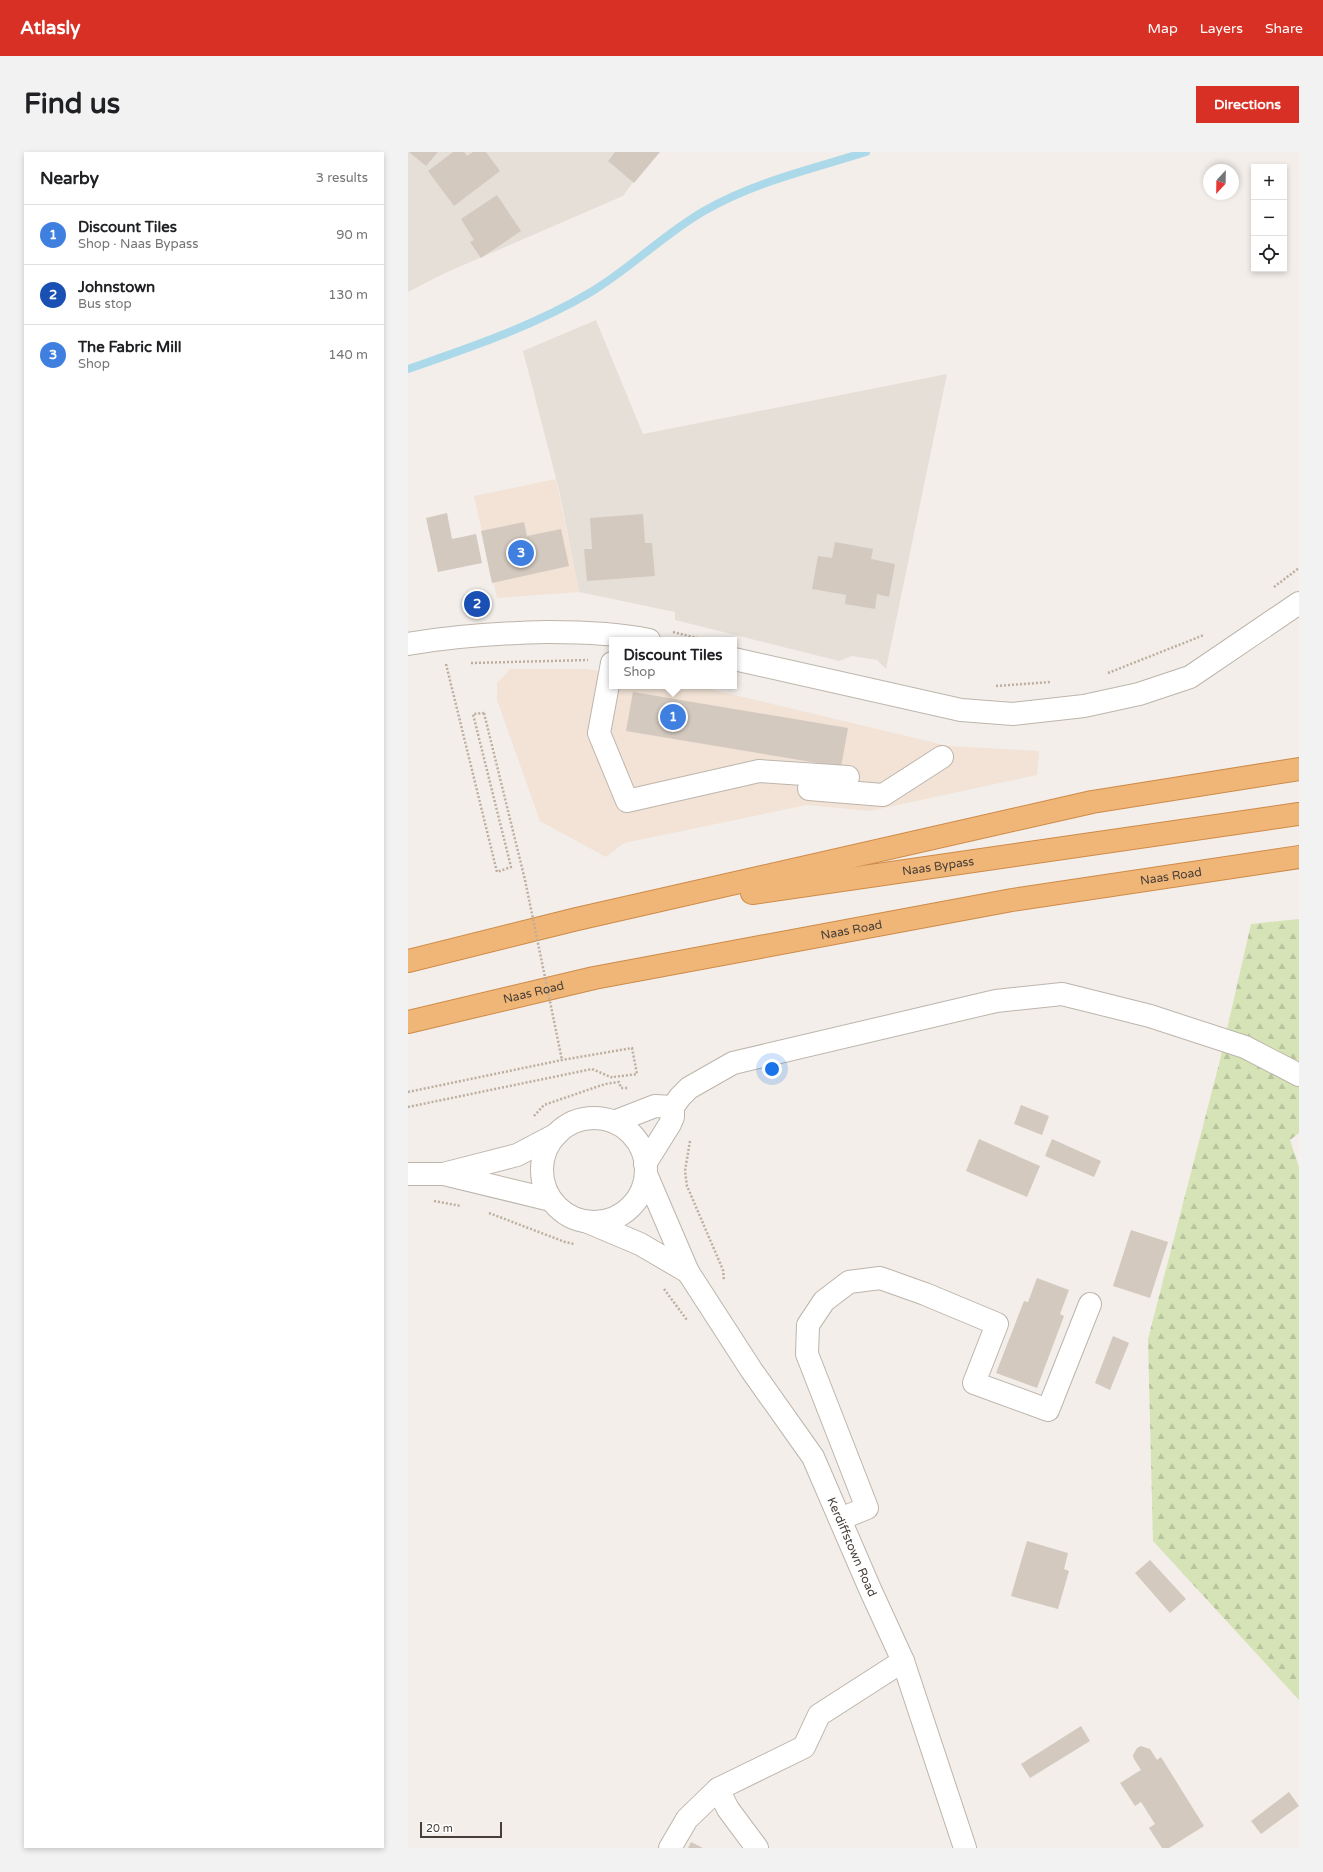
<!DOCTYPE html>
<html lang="en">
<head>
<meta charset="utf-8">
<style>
	:root { --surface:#fff; --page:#f2f2f2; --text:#202124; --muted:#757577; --line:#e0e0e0; --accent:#d93025 }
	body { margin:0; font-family:"Varela Round",sans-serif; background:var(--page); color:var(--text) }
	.controls { position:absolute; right:12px; top:12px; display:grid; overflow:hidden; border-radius:0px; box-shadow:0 2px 6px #0003 }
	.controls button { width:36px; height:36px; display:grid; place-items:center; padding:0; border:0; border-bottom:1px solid var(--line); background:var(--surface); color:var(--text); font:20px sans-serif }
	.compass { position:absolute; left:795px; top:12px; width:36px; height:36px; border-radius:50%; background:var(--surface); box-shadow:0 2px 6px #0003; rotate:202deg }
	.scale { position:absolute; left:12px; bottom:10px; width:82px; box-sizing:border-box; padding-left:4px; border:2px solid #463e38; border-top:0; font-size:11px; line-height:14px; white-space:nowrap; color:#463e38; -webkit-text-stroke:3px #fff; paint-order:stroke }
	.you { position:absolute; left:364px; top:917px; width:14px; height:14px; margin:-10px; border:3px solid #fff; border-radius:50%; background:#1a73e8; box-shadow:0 0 0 6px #1a73e833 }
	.badge { display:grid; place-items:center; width:26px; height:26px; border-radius:50%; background:var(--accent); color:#fff; font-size:13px; font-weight:700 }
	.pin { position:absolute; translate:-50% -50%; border:2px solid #fff; box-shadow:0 1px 4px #0006 }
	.popup { position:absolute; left:201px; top:485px; width:128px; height:52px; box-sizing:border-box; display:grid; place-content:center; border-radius:0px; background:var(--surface); filter:drop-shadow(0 1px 3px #0005); font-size:13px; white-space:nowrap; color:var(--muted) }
	.popup b { font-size:15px; color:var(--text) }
	.popup::after { content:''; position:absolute; left:50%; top:100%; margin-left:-8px; border:8px solid transparent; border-top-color:var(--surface) }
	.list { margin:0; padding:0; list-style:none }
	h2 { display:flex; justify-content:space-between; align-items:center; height:52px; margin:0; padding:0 16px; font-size:17px }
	h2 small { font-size:13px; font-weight:400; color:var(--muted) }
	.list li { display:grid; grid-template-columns:26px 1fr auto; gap:12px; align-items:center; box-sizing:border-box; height:60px; padding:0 16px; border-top:1px solid var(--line) }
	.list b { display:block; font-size:15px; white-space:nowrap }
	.list p { margin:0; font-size:13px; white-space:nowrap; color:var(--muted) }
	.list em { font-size:13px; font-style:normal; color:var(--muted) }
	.icon { flex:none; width:22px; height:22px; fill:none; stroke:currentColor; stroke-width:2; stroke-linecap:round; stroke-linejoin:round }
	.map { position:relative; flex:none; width:891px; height:1696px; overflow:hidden; border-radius:0px }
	header { display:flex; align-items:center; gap:24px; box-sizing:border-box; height:56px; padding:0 20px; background:var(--accent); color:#fff }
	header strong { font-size:19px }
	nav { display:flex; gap:22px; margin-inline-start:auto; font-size:14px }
	.intro { display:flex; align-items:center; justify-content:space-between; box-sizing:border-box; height:96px; padding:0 24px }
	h1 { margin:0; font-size:28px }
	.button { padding:10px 18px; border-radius:0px; background:var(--accent); color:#fff; font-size:14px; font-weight:700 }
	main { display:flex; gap:24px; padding:0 24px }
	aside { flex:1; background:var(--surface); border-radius:0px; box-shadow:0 2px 6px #0003 }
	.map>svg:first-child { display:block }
</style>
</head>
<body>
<header>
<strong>Atlasly</strong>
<nav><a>Map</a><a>Layers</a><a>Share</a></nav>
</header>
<div class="intro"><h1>Find us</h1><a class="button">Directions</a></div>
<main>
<aside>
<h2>Nearby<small>3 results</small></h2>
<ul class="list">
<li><span class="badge" style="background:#3f7fe0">1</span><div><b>Discount Tiles</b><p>Shop · Naas Bypass</p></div><em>90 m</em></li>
<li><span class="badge" style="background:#1a4fb4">2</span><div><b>Johnstown</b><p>Bus stop</p></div><em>130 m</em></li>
<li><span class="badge" style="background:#3f7fe0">3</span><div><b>The Fabric Mill</b><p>Shop</p></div><em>140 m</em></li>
</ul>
</aside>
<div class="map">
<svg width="891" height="1696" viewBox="0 0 891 1696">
	<defs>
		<pattern id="forest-firs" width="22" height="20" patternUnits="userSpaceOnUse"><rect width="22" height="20" fill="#d5e3b6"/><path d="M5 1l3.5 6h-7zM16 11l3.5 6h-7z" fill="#b8c49d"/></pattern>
	</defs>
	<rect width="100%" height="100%" fill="#f3eee9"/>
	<!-- residential -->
	<g fill="#e6dfd8">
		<polygon points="0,0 247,0 215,44 37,121 0,140"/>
		<polygon points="188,168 235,282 539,222 478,517 469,508 444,504 431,509 267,468 267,460 171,440 151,338 115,199"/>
	</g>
	<!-- commercial -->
	<g fill="#f2e3d6">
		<polygon points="148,327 171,440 89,446 66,344"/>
		<polygon points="102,517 178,517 204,521 204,534 289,534 540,594 631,599 629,623 462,659 399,653 216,691 198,705 132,669 89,548 89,531"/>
	</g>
	<!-- forest -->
	<polygon fill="url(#forest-firs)" points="891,767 891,981 882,988 891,1015 891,1548 745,1389 740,1187 812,908 843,772"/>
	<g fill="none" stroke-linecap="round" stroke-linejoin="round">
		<!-- stream -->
		<path stroke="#acd9e9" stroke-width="8" d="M0,217C63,195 126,174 183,140C223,116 256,82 296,59C346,30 404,17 458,0"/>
	</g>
	<!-- building -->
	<g fill="#d3c9bf">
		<polygon points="1,0 30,0 18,14"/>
		<polygon points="45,0 56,0 59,4 65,0 78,0 92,19 46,54 20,19"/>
		<polygon points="207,0 252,0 226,31 200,9"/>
		<polygon points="89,43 113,79 73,106 62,90 66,88 53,67"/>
		<polygon points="39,361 44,387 68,382 74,411 30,420 18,366"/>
		<polygon points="235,362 237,391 244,391 247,424 179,429 176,397 184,397 182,366"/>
		<polygon points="116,370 119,384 153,377 161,414 84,431 73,379"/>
		<polygon points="427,390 465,397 463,407 487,412 481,445 469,442 467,457 437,452 438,443 404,437 410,404 424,406"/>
		<polygon points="225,540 440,576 433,615 218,579"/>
		<polygon points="613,953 641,964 634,983 606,972"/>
		<polygon points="571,987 632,1014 619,1045 558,1019"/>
		<polygon points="644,987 693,1009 686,1025 637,1004"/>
		<polygon points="723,1078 760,1090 742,1146 705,1134"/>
		<polygon points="629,1126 661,1138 652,1162 656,1164 629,1236 588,1221 616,1149 620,1150"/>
		<polygon points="705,1184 721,1191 702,1238 687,1231"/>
		<polygon points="619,1389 660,1401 656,1417 661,1419 650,1457 603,1444"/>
		<polygon points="742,1408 778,1447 762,1461 727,1421"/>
		<polygon points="673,1574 682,1589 622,1626 613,1612"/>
		<polygon points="733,1594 742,1597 749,1608 753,1605 796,1674 761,1696 754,1696 741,1676 747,1672 733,1650 727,1654 712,1631 733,1618 726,1607 725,1603 729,1596"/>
		<polygon points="881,1640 891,1654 853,1682 843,1669"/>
		<polygon points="283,1690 295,1696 280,1696"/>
	</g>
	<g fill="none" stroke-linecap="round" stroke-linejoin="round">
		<defs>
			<g id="minor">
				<path d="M0,492C46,484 93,481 140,480C173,480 208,481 241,488"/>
				<polyline points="326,507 553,558 605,562 676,554 731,542 782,525 891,451"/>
				<polyline points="204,511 191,581 219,649 351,619 440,625"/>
				<polyline points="401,637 475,643 534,605"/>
				<circle cx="186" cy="1018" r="52"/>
				<polyline points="206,970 247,954 265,955"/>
				<polyline points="237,1012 262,972 265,965 265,955 272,945 281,936 325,911 588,849 654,842 742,864 837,895 891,923"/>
				<polyline points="39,1021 109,1003 149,982"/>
				<polyline points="0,1022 36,1022 143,1048"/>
				<path id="s1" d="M238,1022L280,1120L344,1219L405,1305L462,1437L495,1509L557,1696"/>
				<polyline points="180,1070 232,1092 280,1120"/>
				<polyline points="432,1367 459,1356 399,1202 400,1173 416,1149 441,1130 472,1126 517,1142 589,1172 566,1231 640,1258 682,1152"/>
				<polyline points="262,1696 279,1667 310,1637"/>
				<polyline points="349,1696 320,1657 310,1637 396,1595 411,1563 495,1509"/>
			</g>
			<g id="highway">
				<path id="s2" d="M344,741L891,662"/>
				<polyline points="0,809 169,767 684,650 891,617"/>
				<path id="s3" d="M0,870L186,826L604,748L891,705"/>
			</g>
		</defs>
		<!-- minor casing -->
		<use href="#minor" stroke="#bdb5ac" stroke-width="24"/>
		<!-- highway casing -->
		<use href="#highway" stroke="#ce8a48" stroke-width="24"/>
		<!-- path -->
		<g stroke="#beae9f" stroke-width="2.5" stroke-dasharray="2 2" stroke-linecap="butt">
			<polyline points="866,435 891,416"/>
			<polyline points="265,480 297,488"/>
			<polyline points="63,511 180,508"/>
			<polyline points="38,512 89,720 103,715 65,562 76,561"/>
			<polyline points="700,521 796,483"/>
			<polyline points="588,534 643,530"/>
			<polyline points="0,940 154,908 224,896 229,922 205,925"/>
			<polyline points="0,955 184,917 205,926"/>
			<polyline points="126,964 136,953 197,932 211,930 213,936 220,936"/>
			<polyline points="282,989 277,1019 279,1034 315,1118 316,1128"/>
			<polyline points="26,1049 53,1054"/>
			<polyline points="81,1061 157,1090 166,1092"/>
			<polyline points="256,1137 279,1168"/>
		</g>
		<!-- minor -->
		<use href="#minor" stroke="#fff" stroke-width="22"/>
		<!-- highway -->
		<use href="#highway" stroke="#efb677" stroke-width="22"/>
		<!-- path-bridge -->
		<polyline stroke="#beae9f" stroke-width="2.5" stroke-dasharray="2 2" stroke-linecap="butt" points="76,561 117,728 154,908"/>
	</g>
	<g text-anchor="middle" stroke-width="3" stroke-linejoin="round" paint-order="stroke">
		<!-- street labels -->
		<g font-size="12" fill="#463e38" stroke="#fff">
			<text dy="4" stroke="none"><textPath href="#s2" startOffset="188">Naas Bypass</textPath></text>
			<text dy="4" stroke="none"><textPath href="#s3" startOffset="777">Naas Road</textPath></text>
			<text dy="4" stroke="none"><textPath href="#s3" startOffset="453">Naas Road</textPath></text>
			<text dy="4" stroke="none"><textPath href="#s3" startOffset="129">Naas Road</textPath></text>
			<text dy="4" stroke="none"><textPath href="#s1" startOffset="428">Kerdiffstown Road</textPath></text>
		</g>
	</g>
</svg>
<div class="controls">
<button>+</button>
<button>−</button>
<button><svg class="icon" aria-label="locate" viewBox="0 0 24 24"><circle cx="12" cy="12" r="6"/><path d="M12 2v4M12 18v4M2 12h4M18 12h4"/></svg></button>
</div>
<svg class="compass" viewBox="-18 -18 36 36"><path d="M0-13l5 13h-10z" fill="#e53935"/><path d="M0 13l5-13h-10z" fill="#757577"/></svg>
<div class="scale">20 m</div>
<div class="you"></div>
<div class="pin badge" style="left:265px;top:565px;background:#3f7fe0">1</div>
<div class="popup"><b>Discount Tiles</b>Shop</div>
<div class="pin badge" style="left:69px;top:452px;background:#1a4fb4">2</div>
<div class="pin badge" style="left:113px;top:401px;background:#3f7fe0">3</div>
</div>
</main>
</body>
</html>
